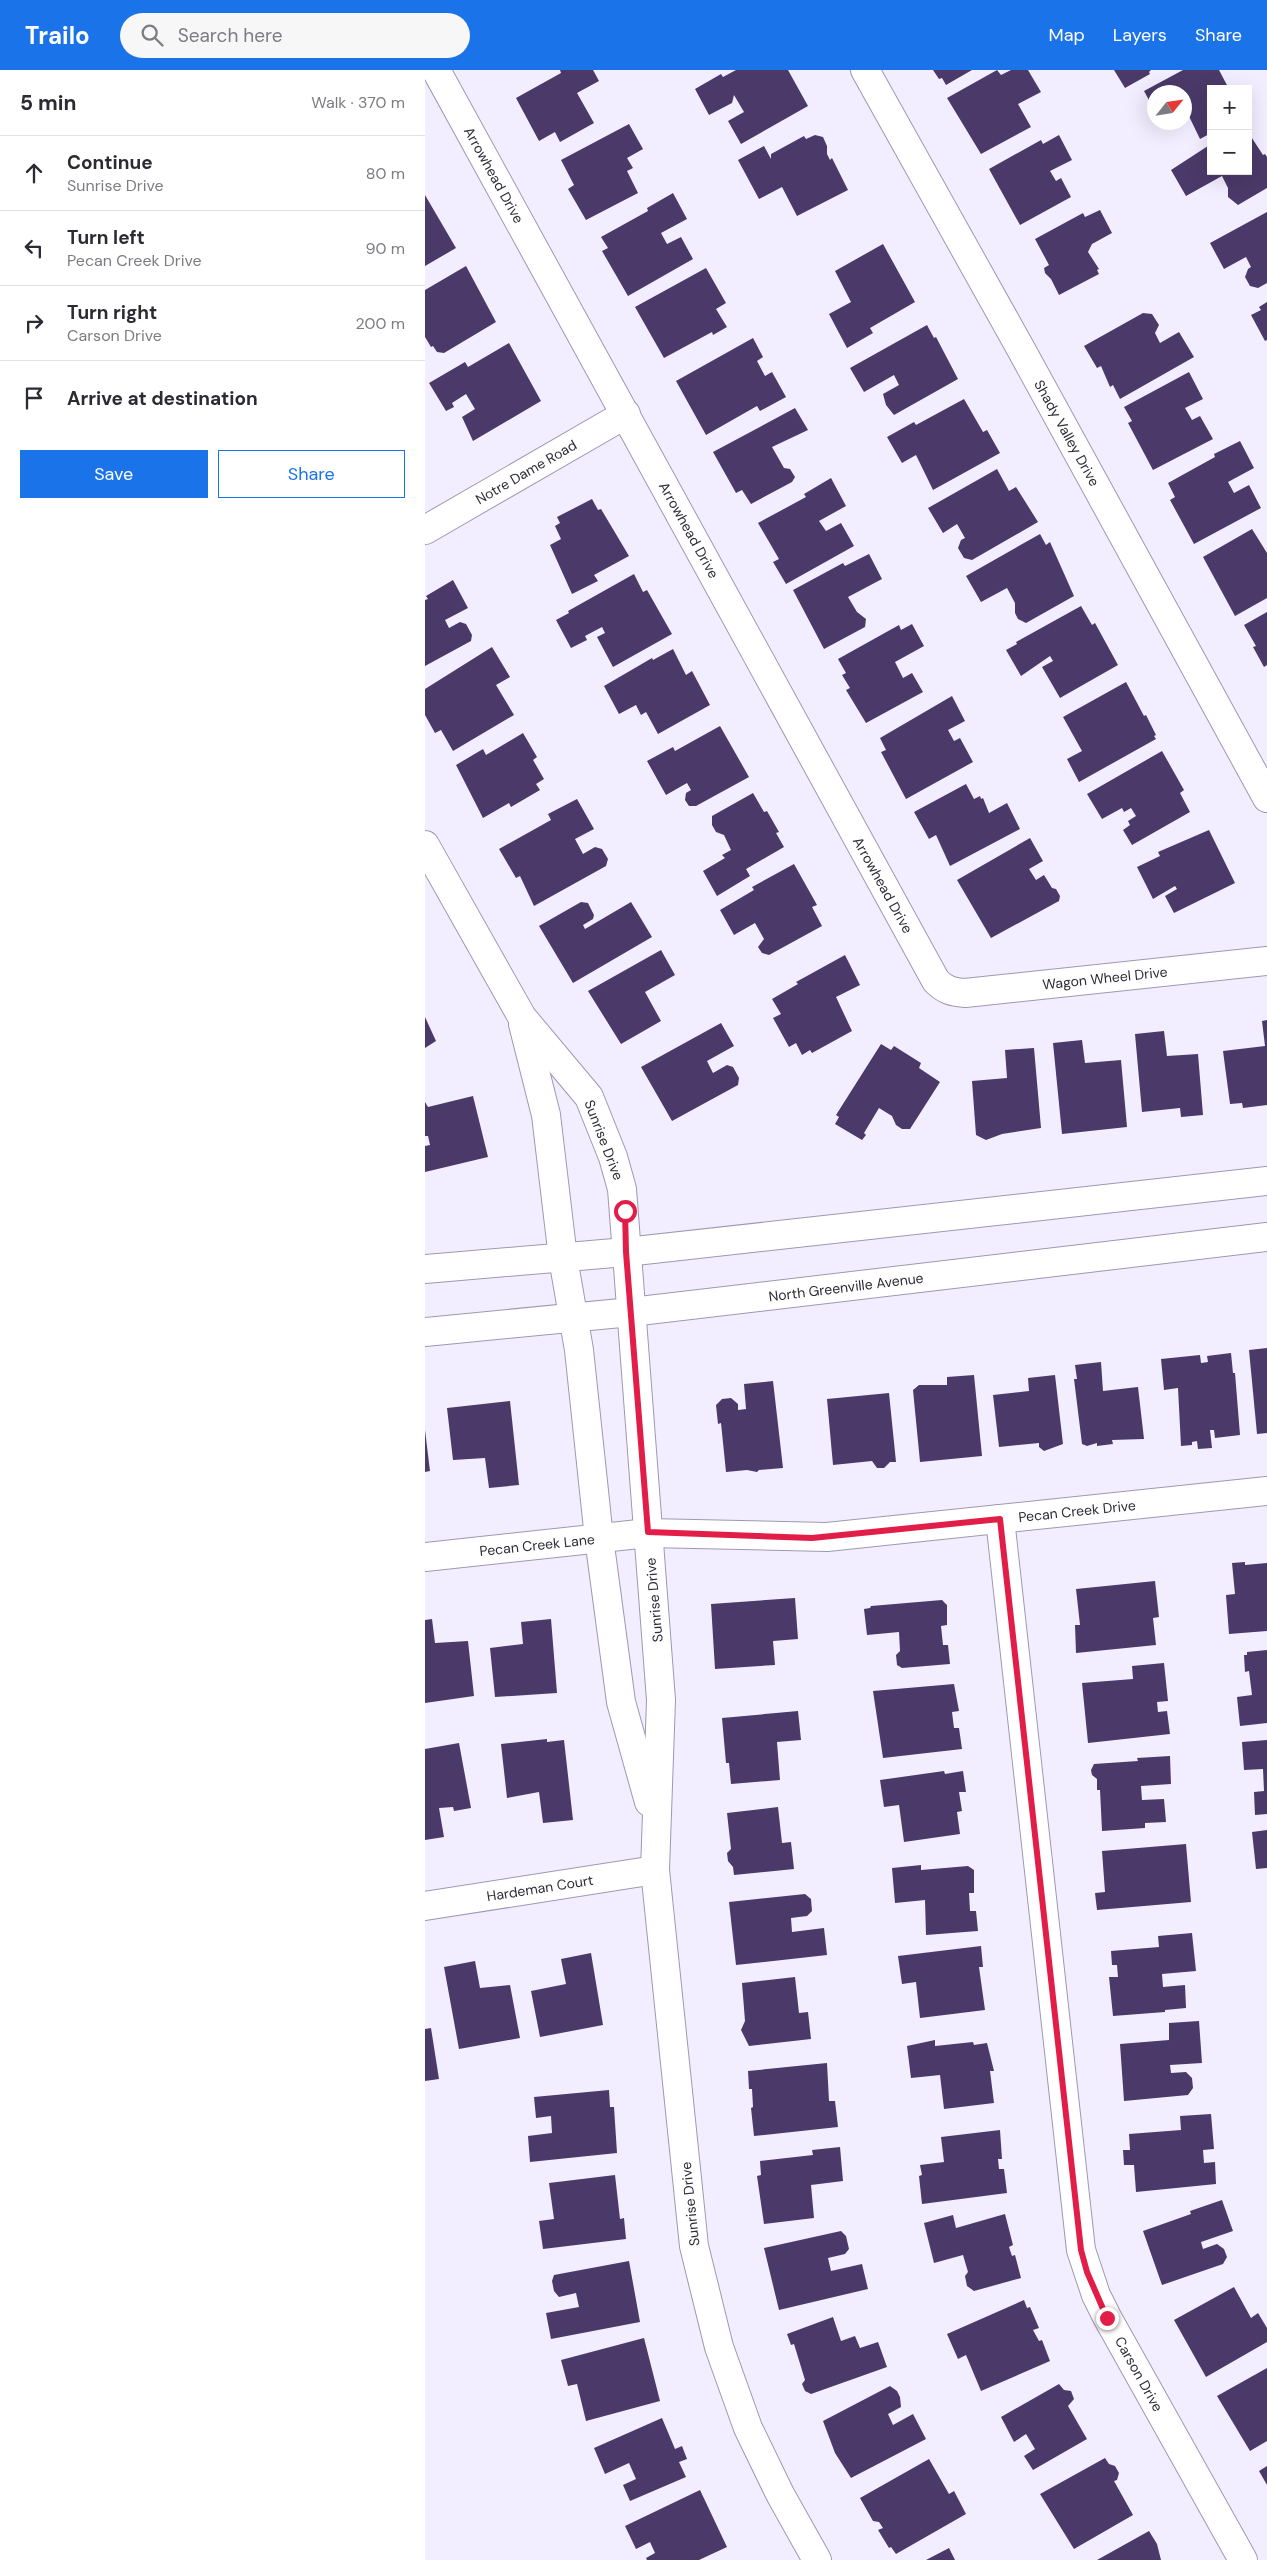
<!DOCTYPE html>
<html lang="en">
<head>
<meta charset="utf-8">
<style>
	:root { --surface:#fff; --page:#f7f7f7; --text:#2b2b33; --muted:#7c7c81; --line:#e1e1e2; --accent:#1a73e8 }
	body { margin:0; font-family:"DM Sans",sans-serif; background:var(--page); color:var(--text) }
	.controls { position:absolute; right:15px; top:15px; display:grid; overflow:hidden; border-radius:0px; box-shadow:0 5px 20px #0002 }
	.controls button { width:45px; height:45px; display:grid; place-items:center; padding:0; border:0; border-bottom:1px solid var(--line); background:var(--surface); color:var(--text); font:25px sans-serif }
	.compass { position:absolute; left:722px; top:15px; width:45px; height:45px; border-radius:50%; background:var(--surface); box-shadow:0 5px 20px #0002; rotate:60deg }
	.stop { position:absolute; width:15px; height:15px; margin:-11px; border:4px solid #e11d48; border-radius:50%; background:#fff }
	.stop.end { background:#e11d48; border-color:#fff; box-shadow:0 1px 5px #0008 }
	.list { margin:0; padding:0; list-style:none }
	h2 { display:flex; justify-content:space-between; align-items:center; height:65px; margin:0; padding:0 20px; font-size:21px }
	h2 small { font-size:16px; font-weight:400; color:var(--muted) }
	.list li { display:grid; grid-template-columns:32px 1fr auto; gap:15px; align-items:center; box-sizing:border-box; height:75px; padding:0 20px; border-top:1px solid var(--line) }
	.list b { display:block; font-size:19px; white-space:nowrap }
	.list p { margin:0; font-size:16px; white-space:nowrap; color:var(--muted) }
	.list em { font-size:16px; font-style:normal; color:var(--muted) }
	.actions { display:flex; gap:10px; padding:15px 20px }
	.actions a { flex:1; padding:11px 0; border:1px solid var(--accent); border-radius:0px; text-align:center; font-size:18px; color:var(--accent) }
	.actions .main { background:var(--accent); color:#fff }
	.icon { flex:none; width:28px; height:28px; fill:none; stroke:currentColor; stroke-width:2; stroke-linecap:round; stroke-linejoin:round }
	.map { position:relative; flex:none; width:842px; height:2490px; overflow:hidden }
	header { display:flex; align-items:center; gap:30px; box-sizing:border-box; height:70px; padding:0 25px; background:var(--accent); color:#fff }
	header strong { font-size:24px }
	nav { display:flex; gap:28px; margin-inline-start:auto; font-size:18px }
	.search { width:350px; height:45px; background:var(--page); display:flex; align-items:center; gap:12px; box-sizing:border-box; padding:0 18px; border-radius:28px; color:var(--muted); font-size:19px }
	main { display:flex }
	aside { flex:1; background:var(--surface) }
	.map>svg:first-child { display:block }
</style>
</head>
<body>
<header>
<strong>Trailo</strong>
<div class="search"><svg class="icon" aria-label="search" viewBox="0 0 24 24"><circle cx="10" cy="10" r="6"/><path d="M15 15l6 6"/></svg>Search here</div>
<nav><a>Map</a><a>Layers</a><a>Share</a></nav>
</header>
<main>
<aside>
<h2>5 min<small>Walk · 370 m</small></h2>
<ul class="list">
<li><svg class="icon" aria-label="ahead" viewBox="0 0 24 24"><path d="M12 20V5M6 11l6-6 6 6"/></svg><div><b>Continue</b><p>Sunrise Drive</p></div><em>80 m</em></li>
<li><svg class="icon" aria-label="left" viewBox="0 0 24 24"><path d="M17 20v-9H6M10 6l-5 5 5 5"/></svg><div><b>Turn left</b><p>Pecan Creek Drive</p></div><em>90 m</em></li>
<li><svg class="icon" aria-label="right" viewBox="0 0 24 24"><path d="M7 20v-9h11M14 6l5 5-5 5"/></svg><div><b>Turn right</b><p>Carson Drive</p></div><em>200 m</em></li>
<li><svg class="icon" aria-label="arrive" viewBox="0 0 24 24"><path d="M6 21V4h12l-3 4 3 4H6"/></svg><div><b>Arrive at destination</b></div></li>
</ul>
<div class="actions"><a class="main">Save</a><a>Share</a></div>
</aside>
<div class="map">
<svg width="842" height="2490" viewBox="0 0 842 2490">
	<rect width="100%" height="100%" fill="#f3eeff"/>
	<!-- building -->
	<g fill="#4b3969">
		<polygon points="135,0 168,0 174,11 152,23 169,53 135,72 130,62 114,71 91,28 136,3"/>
		<polygon points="311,0 363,0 383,36 316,74 303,51 319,42 309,25 307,33 284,45 270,19 296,4 298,7"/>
		<polygon points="508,0 547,0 521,15 517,8 514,9"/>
		<polygon points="572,0 576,5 586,0 603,0 616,22 593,34 606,57 556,84 522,28"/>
		<polygon points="689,0 726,0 724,2 725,4 700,18"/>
		<polygon points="758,0 794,0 804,19 786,19 786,63 775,69 760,38 760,22 730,22 730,41 719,21"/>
		<polygon points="204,54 218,79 202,88 208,98 202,101 213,123 161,150 143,119 149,115 136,90"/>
		<polygon points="823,62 838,85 840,84 842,87 842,118 813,135 803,127 803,118 797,106 761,126 746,100 786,74 786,101 823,101"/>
		<polygon points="390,65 398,67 402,76 402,84 405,90 407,88 423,120 372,146 357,117 334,129 313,90 339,76 346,89 346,84 379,66 381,69"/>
		<polygon points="634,65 647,90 625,101 631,111 636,108 646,127 595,155 564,99 616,70 618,74"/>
		<polygon points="248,123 262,149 236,163 242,174 256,167 268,189 203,226 177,181 183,178 176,167 223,141 222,138"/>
		<polygon points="0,125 31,178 0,196"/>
		<polygon points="675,140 687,163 667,174 663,182 674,199 672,200 674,204 634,225 626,209 620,203 619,198 624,195 610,169 658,143 660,147"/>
		<polygon points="842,142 842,213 833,218 825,216 820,207 823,199 826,197 821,187 799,199 785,173"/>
		<polygon points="458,174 490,232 445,258 448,263 422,278 404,244 426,232 410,201"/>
		<polygon points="41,196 71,252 19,283 12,282 8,276 6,277 0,267 0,220"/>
		<polygon points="281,198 301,233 291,239 302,257 288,265 287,262 239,288 210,237"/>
		<polygon points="842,232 842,270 840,271 826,245 836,240 834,237"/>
		<polygon points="718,243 727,244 734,255 730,263 735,273 754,262 769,287 695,329 688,315 685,317 676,296 672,298 659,276"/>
		<polygon points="502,255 509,268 511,267 533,309 469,345 461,335 458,324 474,315 469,305 439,322 425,298"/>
		<polygon points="328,268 338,287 332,291 340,306 347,302 361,327 335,341 332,336 281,365 251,311"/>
		<polygon points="84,273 116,331 48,371 37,347 50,339 41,324 27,333 29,337 21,341 4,313 40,292 43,297"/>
		<polygon points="764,302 778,329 760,338 767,350 775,346 788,369 728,400 703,353 707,351 699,337"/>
		<polygon points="539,329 558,362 562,360 575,383 508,420 491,385 477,393 462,367 489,352 491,355"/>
		<polygon points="370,338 383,360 347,377 359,398 365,399 370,407 367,412 326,434 317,420 311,423 288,382"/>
		<polygon points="815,371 829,398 803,412 809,423 824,415 836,438 769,474 745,430 750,427 743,413 790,387 789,384"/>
		<polygon points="572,399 584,421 591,417 613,452 547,490 539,488 533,478 536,470 540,468 532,454 518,463 503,438"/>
		<polygon points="406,408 421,436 394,451 401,461 416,453 429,476 361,514 348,492 354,489 333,453 381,427 379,424"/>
		<polygon points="167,429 173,440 176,439 204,486 169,505 173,511 147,524 125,475 136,469 130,456 135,453 132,447"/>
		<polygon points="827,459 842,483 842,528 810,546 778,487"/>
		<polygon points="615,464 621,475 625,472 649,526 601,553 593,549 590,543 590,533 582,518 556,532 541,506"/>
		<polygon points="444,484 457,509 423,527 432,542 441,549 440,557 399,579 368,520 418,493 420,496"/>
		<polygon points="209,504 218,522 222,520 247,564 188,597 172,567 180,563 177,557 160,566 162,570 146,578 131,550 144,543 143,541"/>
		<polygon points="28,510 43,538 20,550 24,558 35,552 41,554 47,565 46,571 0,596 0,530 3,529 1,526"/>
		<polygon points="656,536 667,555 670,553 693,595 635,628 617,597 628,591 625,586 596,606 581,580 592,574 591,572"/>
		<polygon points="842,542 842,595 839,597 828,577 831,576 819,555"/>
		<polygon points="487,554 499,576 470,592 478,608 487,603 498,622 441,653 421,620 425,618 417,605 421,603 413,589 474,555 476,560"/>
		<polygon points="67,577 85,607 71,615 89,645 28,681 16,660 10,663 0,645 0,619"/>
		<polygon points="248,579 261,605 267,601 285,635 233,664 221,642 216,645 211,635 194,644 179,616 227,588 228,590"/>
		<polygon points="701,612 719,646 721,645 731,665 729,666 731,669 654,712 642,689 657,681 638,647"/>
		<polygon points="527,626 540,651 523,660 529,671 535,668 548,692 481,729 456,682 461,680 455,668"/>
		<polygon points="295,656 324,707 271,736 264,736 260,730 261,723 266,720 262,713 241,725 222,691 248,677 250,681"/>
		<polygon points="98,663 112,687 108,690 119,709 111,714 115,720 86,737 84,733 58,748 31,695 58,679 61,685"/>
		<polygon points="737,681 759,720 755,723 765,742 707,775 698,760 705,755 703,751 711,746 706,738 699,742 697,738 677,749 662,724"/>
		<polygon points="541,714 549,729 555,726 556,729 558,728 564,743 582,733 595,759 525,796 511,765 504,769 489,742"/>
		<polygon points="328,723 339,742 342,741 354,762 351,763 359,777 321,799 325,806 292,826 278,801 300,788 297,785 306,780 299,765 291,762 287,755 287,746"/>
		<polygon points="152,729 169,759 150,769 158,784 170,777 177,779 183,789 181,796 109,836 95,806 91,808 74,779 126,750 123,744"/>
		<polygon points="784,760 810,813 749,843 740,826 752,819 750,816 728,829 712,797 735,786 733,782"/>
		<polygon points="605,768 618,791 604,799 611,810 619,805 627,818 631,819 635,826 634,831 566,868 532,810"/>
		<polygon points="369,794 392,835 387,837 397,856 344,885 337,883 333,877 339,869 330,853 309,865 295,840 329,820 327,817"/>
		<polygon points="156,832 163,833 169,845 168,849 158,855 160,859 206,832 227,867 148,913 114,856"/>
		<polygon points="236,880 250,905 220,922 236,951 196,974 163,921"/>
		<polygon points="420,885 435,915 411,927 427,961 387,983 385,980 377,985 371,973 364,977 348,948 356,944 347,929 373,914 371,912"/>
		<polygon points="0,947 11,971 0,978"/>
		<polygon points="842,950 842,1035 818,1038 817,1033 805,1034 798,981 840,976 837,951"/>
		<polygon points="296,953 309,976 282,991 288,1003 302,995 308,997 314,1008 313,1015 247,1051 216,997"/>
		<polygon points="739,961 742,986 773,984 778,1045 756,1047 755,1038 717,1042 710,964"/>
		<polygon points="657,970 660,993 696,990 702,1057 637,1064 628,973"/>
		<polygon points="456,974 466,980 469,976 496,993 494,998 515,1012 485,1059 477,1059 471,1055 467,1046 454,1038 439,1063 441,1065 437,1070 410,1054 414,1047 411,1045"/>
		<polygon points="609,978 616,1058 577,1064 561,1070 551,1065 547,1011 582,1008 580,980"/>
		<polygon points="48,1026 63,1087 0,1102 0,1076 5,1075 3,1066 0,1066 0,1032 3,1037"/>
		<polygon points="842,1278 842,1363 832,1364 824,1280"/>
		<polygon points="806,1283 808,1303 810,1303 815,1365 790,1368 789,1360 785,1360 787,1378 773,1379 772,1371 767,1372 767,1375 756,1376 753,1318 739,1320 736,1289 775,1285 776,1293 783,1292 782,1286"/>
		<polygon points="676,1292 678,1321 713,1317 719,1369 687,1370 688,1374 672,1376 672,1373 662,1376 657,1374 649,1309 652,1309 650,1295"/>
		<polygon points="549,1305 557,1386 495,1392 488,1320 494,1315 522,1315 522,1307"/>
		<polygon points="630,1305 638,1374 619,1381 614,1377 614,1373 574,1377 568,1325 604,1321 603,1308"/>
		<polygon points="348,1311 358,1398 334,1400 332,1402 322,1400 301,1402 296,1353 293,1354 291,1335 297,1329 306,1328 313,1334 313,1340 321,1339 319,1314"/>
		<polygon points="464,1323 471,1392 465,1392 459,1398 452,1398 447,1391 408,1395 402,1329"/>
		<polygon points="85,1331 94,1415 64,1418 60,1388 28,1390 22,1338"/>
		<polygon points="0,1360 5,1401 0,1402"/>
		<polygon points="820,1492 820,1495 842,1493 842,1561 804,1564 801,1525 810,1524 807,1493"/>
		<polygon points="730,1511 734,1547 728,1548 731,1575 651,1583 650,1555 655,1555 651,1519"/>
		<polygon points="370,1528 373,1569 348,1571 350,1595 290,1599 286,1534"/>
		<polygon points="517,1530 522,1535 522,1555 516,1556 518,1575 523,1575 525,1594 477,1598 472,1595 471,1585 475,1581 474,1562 442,1565 439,1539 445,1538 446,1536"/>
		<polygon points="7,1549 10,1573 43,1571 49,1626 0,1633 0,1550"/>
		<polygon points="126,1549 132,1623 70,1627 65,1578 98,1574 96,1552"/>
		<polygon points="842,1580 842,1653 815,1656 812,1627 827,1625 824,1601 820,1602 819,1585 822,1585 822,1582"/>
		<polygon points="739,1593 743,1631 732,1632 733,1642 742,1641 745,1664 663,1673 657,1613 708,1609 707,1596"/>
		<polygon points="529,1614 534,1641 527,1642 529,1658 534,1658 537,1679 458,1688 448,1621"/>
		<polygon points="373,1641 376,1670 352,1672 355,1710 306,1714 304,1693 301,1693 297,1648"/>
		<polygon points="122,1669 122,1672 139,1670 148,1750 118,1753 114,1722 82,1728 76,1674"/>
		<polygon points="842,1670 842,1744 830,1745 829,1722 839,1721 838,1699 819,1700 817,1672"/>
		<polygon points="34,1673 46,1738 29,1741 28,1737 14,1738 19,1767 0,1770 0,1679"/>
		<polygon points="745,1686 746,1714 716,1716 717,1730 739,1729 741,1752 720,1753 720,1758 677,1761 675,1720 672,1720 672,1709 667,1705 666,1700 669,1694 713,1691 712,1688"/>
		<polygon points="519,1701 520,1704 538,1701 541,1722 534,1722 537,1741 532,1742 535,1764 479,1772 474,1735 459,1737 455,1710"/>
		<polygon points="353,1737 357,1773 366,1772 369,1799 309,1805 308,1797 303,1791 302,1783 306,1779 302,1743"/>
		<polygon points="842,1760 842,1798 831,1799 827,1762"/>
		<polygon points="761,1774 766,1832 672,1840 670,1823 680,1822 677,1781"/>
		<polygon points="496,1795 496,1800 543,1796 549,1800 549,1823 544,1823 545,1841 551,1841 553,1861 501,1865 500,1830 470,1833 467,1798"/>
		<polygon points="380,1824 386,1829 387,1841 382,1846 366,1848 367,1862 399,1858 402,1885 311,1895 304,1832"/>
		<polygon points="767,1863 771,1901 737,1904 738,1917 760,1915 761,1938 740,1940 740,1942 688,1946 684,1907 693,1907 692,1895 687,1895 686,1881 734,1877 733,1866"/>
		<polygon points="556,1876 558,1897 554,1897 560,1940 495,1948 491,1912 477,1914 473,1886"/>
		<polygon points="166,1883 178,1955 115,1967 106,1921 141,1914 136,1889"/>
		<polygon points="50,1891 55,1918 85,1915 95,1968 34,1979 19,1897"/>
		<polygon points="370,1907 374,1943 383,1942 386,1969 324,1976 316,1960 320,1951 317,1913"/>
		<polygon points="774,1951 777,1993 745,1995 746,2003 761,2002 767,2008 768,2018 763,2025 699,2031 695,1974 744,1970 744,1953"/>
		<polygon points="6,1958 14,2009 0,2011 0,1959"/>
		<polygon points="510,1970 510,1976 548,1972 549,1975 562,1973 569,2001 565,2001 569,2033 519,2039 515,2005 486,2008 482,1976"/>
		<polygon points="402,1993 404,2031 410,2031 413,2057 329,2066 326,2038 328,2037 327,2019 324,2019 323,2001"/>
		<polygon points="184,2020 185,2037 189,2037 192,2083 105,2092 103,2066 127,2063 126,2046 111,2048 109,2027"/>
		<polygon points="786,2044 789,2079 778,2080 779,2093 790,2092 791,2114 711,2122 709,2095 699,2095 698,2080 705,2080 704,2064 756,2060 755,2046"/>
		<polygon points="575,2060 577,2089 573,2089 574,2099 579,2099 582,2123 497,2134 494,2106 497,2105 495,2095 519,2092 516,2067"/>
		<polygon points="415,2077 418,2111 386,2115 389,2148 339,2154 332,2106 336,2105 335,2091 388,2085 387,2080"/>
		<polygon points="190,2105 195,2149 199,2148 201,2169 118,2179 114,2151 129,2149 124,2113"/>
		<polygon points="797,2130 808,2161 776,2172 778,2179 792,2174 799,2179 802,2187 798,2194 737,2215 718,2161 766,2144 765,2141"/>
		<polygon points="580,2144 588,2175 584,2177 587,2186 590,2185 596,2208 549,2221 542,2216 540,2206 543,2202 538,2185 509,2193 499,2153 528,2145 531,2158"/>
		<polygon points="416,2161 421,2166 424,2179 420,2184 403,2188 406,2201 437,2194 443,2219 354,2240 339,2178"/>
		<polygon points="204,2191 215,2252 126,2269 121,2243 154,2237 151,2223 134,2227 129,2221 127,2211 129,2205"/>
		<polygon points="809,2217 826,2248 833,2243 842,2258 842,2272 781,2307 749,2250"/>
		<polygon points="599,2230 602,2238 605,2237 614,2258 608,2260 614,2271 617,2270 625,2291 556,2321 541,2285 533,2289 522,2264"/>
		<polygon points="408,2247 416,2271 430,2266 435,2278 453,2272 462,2297 386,2324 380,2321 377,2314 380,2310 369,2274 366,2275 362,2264"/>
		<polygon points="219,2268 235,2331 161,2351 152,2314 143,2316 136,2290"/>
		<polygon points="842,2298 842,2371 825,2381 792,2326"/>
		<polygon points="634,2314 639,2320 646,2321 649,2329 643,2336 662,2369 608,2400 599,2386 610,2379 601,2364 589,2372 576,2347"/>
		<polygon points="465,2316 472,2321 475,2327 476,2337 463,2344 468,2355 488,2344 501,2369 426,2408 410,2383 398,2351"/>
		<polygon points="237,2348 250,2379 257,2376 262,2389 254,2392 261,2407 205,2431 198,2415 211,2409 204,2393 180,2404 169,2378"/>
		<polygon points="680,2388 684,2394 690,2396 694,2403 692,2410 689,2411 708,2445 649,2479 615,2424"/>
		<polygon points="504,2389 524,2424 529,2421 541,2444 471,2484 466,2477 464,2478 453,2460 458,2458 454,2452 448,2451 435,2428"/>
		<polygon points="842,2396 842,2415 834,2401"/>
		<polygon points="275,2420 302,2477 274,2490 222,2490 221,2488 230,2483 225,2472 211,2479 200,2456"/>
		<polygon points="724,2461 732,2474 736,2490 672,2490"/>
		<polygon points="524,2478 530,2490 501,2490"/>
	</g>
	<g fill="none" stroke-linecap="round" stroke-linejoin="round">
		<defs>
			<g id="minor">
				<path d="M11,0L511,911C520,920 527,922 540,923L842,891"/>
				<polyline points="440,0 597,281 842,728"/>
				<polyline points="0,460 201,344"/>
				<polyline points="0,775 97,947 164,1027 188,1087 197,1119 236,1630 230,1800 269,2176 294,2277 323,2358 355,2424 392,2490"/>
				<polyline points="98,954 121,1045 138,1188 154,1280 174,1468 196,1632 224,1732"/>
				<polyline points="575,1449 656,2180 671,2225 682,2247 818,2490"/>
				<polyline points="0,1487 223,1463 402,1467 842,1421"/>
				<polyline points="0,1836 230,1800"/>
			</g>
			<g id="major">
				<polyline points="0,1199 201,1182 842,1111"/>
				<polyline points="0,1262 206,1242 842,1167"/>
			</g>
		</defs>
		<!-- minor casing -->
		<use href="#minor" stroke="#9f97b1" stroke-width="30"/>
		<!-- major casing -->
		<use href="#major" stroke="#9f97b1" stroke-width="30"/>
		<!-- minor -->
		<use href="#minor" stroke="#fff" stroke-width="28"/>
		<!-- major -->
		<use href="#major" stroke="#fff" stroke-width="28"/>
	</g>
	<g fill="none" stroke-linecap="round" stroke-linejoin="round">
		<!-- route -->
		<polyline stroke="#e11d48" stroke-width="6" points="200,1141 201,1182 223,1462 387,1468 575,1449 656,2180 662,2202 682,2248"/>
	</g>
	<g text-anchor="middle" stroke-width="5" stroke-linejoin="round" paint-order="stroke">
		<!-- street labels -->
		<g font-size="14" fill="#2e2b35" stroke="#fefefe">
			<text transform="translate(69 105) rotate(61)" y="5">Arrowhead Drive</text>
			<text transform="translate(642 363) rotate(61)" y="5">Shady Valley Drive</text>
			<text transform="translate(101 402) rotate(-30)" y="5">Notre Dame Road</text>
			<text transform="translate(264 460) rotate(61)" y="5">Arrowhead Drive</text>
			<text transform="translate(458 815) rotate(61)" y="5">Arrowhead Drive</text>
			<text transform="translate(680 908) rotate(-6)" y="5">Wagon Wheel Drive</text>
			<text transform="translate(179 1070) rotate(69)" y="5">Sunrise Drive</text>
			<text transform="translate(421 1217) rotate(-7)" y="5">North Greenville Avenue</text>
			<text transform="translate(652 1441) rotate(-6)" y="5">Pecan Creek Drive</text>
			<text transform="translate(112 1475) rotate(-6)" y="5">Pecan Creek Lane</text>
			<text transform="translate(229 1530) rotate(-95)" y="5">Sunrise Drive</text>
			<text transform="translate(115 1818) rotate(-9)" y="5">Hardeman Court</text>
			<text transform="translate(265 2134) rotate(-96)" y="5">Sunrise Drive</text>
			<text transform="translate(714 2304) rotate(61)" y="5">Carson Drive</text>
		</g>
	</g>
</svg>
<div class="controls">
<button>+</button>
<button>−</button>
</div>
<svg class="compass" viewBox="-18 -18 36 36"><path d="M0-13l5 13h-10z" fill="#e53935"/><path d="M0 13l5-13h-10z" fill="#7c7c81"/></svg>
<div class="stop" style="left:200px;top:1141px"></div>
<div class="stop end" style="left:682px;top:2248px"></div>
</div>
</main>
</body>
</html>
